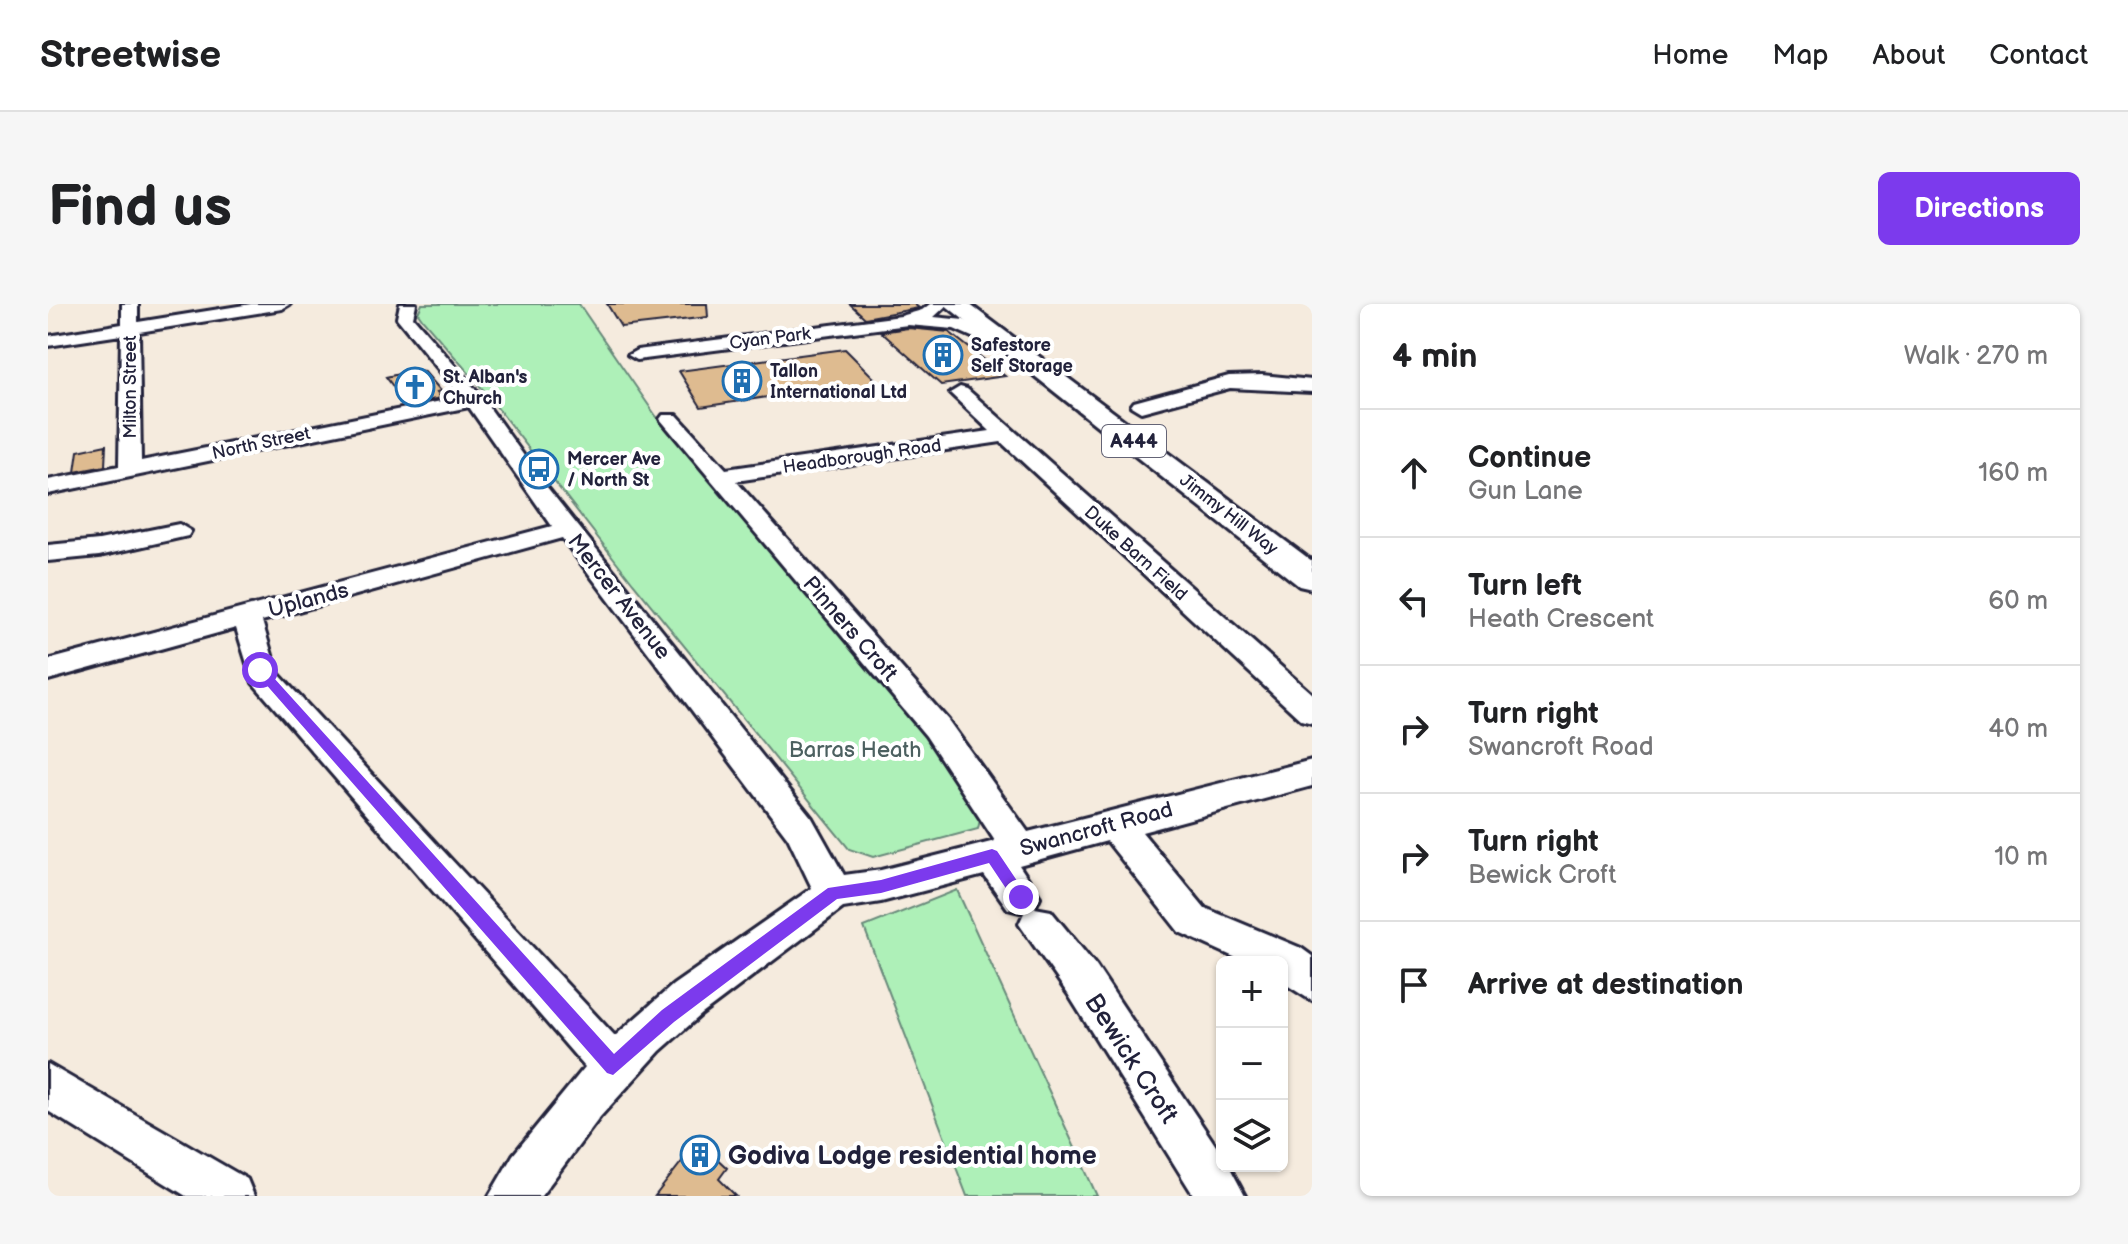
<!DOCTYPE html>
<html lang="en">
<head>
<meta charset="utf-8">
<style>
	:root { --surface:#fff; --page:#f6f6f6; --text:#202124; --muted:#757577; --line:#e0e0e0; --accent:#7c3aed }
	body { margin:0; font-family:"Balsamiq Sans",sans-serif; background:var(--page); color:var(--text) }
	.controls { position:absolute; right:24px; bottom:24px; display:grid; overflow:hidden; border-radius:12px; box-shadow:0 2px 6px #0004 }
	.controls button { width:72px; height:72px; display:grid; place-items:center; padding:0; border:0; border-bottom:2px solid var(--line); background:var(--surface); color:var(--text); font:40px sans-serif }
	.stop { position:absolute; width:24px; height:24px; margin:-18px; border:6px solid #7c3aed; border-radius:50%; background:#fff }
	.stop.end { background:#7c3aed; border-color:#fff; box-shadow:0 2px 8px #0008 }
	.list { margin:0; padding:0; list-style:none }
	h2 { display:flex; justify-content:space-between; align-items:center; height:104px; margin:0; padding:0 32px; font-size:34px }
	h2 small { font-size:26px; font-weight:400; color:var(--muted) }
	.list li { display:grid; grid-template-columns:52px 1fr auto; gap:24px; align-items:center; box-sizing:border-box; height:128px; padding:0 32px; border-top:2px solid var(--line) }
	.list b { display:block; font-size:30px; white-space:nowrap }
	.list p { margin:0; font-size:26px; white-space:nowrap; color:var(--muted) }
	.list em { font-size:26px; font-style:normal; color:var(--muted) }
	.icon { flex:none; width:44px; height:44px; fill:none; stroke:currentColor; stroke-width:2; stroke-linecap:round; stroke-linejoin:round }
	.map { position:relative; flex:none; width:1264px; height:892px; overflow:hidden; border-radius:12px }
	header { display:flex; align-items:center; gap:48px; box-sizing:border-box; height:112px; padding:0 40px; background:var(--surface); border-bottom:2px solid var(--line) }
	header strong { font-size:38px }
	nav { display:flex; gap:44px; margin-inline-start:auto; font-size:28px }
	.intro { display:flex; align-items:center; justify-content:space-between; box-sizing:border-box; height:192px; padding:0 48px }
	h1 { margin:0; font-size:56px }
	.button { padding:20px 36px; border-radius:12px; background:var(--accent); color:#fff; font-size:28px; font-weight:700 }
	main { display:flex; gap:48px; padding:0 48px }
	aside { flex:1; background:var(--surface); border-radius:12px; box-shadow:0 2px 6px #0004 }
	.map>svg:first-child { display:block }
</style>
</head>
<body>
<header>
<strong>Streetwise</strong>
<nav><a>Home</a><a>Map</a><a>About</a><a>Contact</a></nav>
</header>
<div class="intro"><h1>Find us</h1><a class="button">Directions</a></div>
<main>
<div class="map">
<svg width="1264" height="892" viewBox="0 0 1264 892">
	<rect width="100%" height="100%" fill="#f5ebde"/>
	<filter id="ink" filterUnits="userSpaceOnUse"><feTurbulence type="fractalNoise" baseFrequency=".0125" numOctaves="2"/><feDisplacementMap in="SourceGraphic" scale="16" xChannelSelector="R" yChannelSelector="G"/><feConvolveMatrix kernelMatrix="1 2 1 2 8 2 1 2 1" color-interpolation-filters="sRGB"/></filter>
	<g filter="url(#ink)">
		<!-- green -->
		<g fill="#aef0b8" stroke="#68897a" stroke-width="2">
			<polygon points="374,0 531,0 608,112 875,423 933,511 930,525 825,553 801,545 585,279 437,88 375,16 370,9"/>
			<polygon points="909,586 1049,892 919,892 816,623"/>
		</g>
		<!-- building -->
		<g fill="#debb90" stroke="#22223b" stroke-width="2">
			<polygon points="559,0 659,0 660,13 573,23"/>
			<polygon points="802,0 866,0 871,4 817,14"/>
			<polygon points="860,24 901,28 957,72 893,81 833,28"/>
			<polygon points="797,45 837,85 767,95 759,87 653,103 631,67"/>
			<polygon points="369,66 376,67 393,87 389,88 393,94 372,98 368,93 355,96 338,73"/>
			<polygon points="58,141 57,162 27,168 30,147"/>
			<polygon points="650,837 679,864 671,875 688,892 607,892"/>
		</g>
		<g fill="none" stroke-linecap="round" stroke-linejoin="round">
			<defs>
				<g id="minor">
					<path d="M74,0H90V18L203,0H242L234,5L91,28L93,157L413,93L349,14L352,0H368L365,13L433,92L494,177L764,514L796,571L833,566L947,537L878,432L612,115L615,111H629L678,165L942,127L902,89L912,83L919,85L1264,390V419L1253,416L953,138L688,177L900,416L980,528L1264,456V482L1094,528L1157,604L1253,644L1264,652V697L1234,678V658H1197L1131,628L1059,537L971,561L992,593L987,604L1003,607L1048,662L1174,851V862H1181L1197,892H1146L1020,690L971,620L976,609L960,605L936,571L833,598L795,604L654,710L612,747L552,813L493,892H441L465,851L537,763L205,379L188,324L0,376V356L504,222L421,103L0,190V176L71,162L73,31L0,42V32L74,20ZM514,234L740,534L764,584L625,681L567,732L229,368L214,317Z"/>
					<polygon points="882,0 900,0 886,13 916,16 978,48 969,53 906,25 860,21 589,56 580,51 589,46 853,12 874,6"/>
					<polygon points="1214,71 1264,76 1264,88 1182,84 1093,108 1083,102 1086,98 1181,72"/>
					<polygon points="131,220 143,227 140,232 51,252 0,257 0,241 51,236"/>
					<polygon points="0,760 199,875 206,892 138,892 0,807"/>
				</g>
				<polygon id="highway" points="896,0 921,0 1264,257 1264,285 1251,282"/>
			</defs>
			<!-- minor casing -->
			<use href="#minor" stroke="#22223b" stroke-width="6"/>
			<!-- highway casing -->
			<use href="#highway" stroke="#22223b" stroke-width="6"/>
			<!-- minor -->
			<use href="#minor" fill="#fff" fill-rule="evenodd"/>
			<!-- highway -->
			<use href="#highway" fill="#fff" fill-rule="evenodd"/>
		</g>
	</g>
	<!-- route -->
	<polygon fill="#7c3aed" points="208,363 216,363 566,750 614,706 780,584 833,576 944,545 949,547 980,593 973,600 967,598 941,559 833,589 789,595 626,718 565,771 559,769 208,369"/>
	<!-- icons -->
	<defs>
		<symbol id="building-ring" viewBox="-11 -11 22 22"><circle r="9.5" fill="#fff" stroke="#1f6fb2" stroke-width="1.5"/><path d="M-4-6H4V6H1V3H-1V6H-4ZM-2.5-4.3h1.7v1.8h-1.7ZM.8-4.3h1.7v1.8H.8ZM-2.5-1h1.7V.8h-1.7ZM.8-1h1.7V.8H.8Z" fill="#1f6fb2"/></symbol>
		<symbol id="church-ring" viewBox="-11 -11 22 22"><circle r="9.5" fill="#fff" stroke="#1f6fb2" stroke-width="1.5"/><path d="M-1.2-6h2.4v3.5h3.3v2.4h-3.3V6h-2.4V-.1h-3.3v-2.4h3.3Z" fill="#1f6fb2"/></symbol>
		<symbol id="bus-ring" viewBox="-11 -11 22 22"><circle r="9.5" fill="#fff" stroke="#1f6fb2" stroke-width="1.5"/><path d="M-5-6H5V4H4V6H2V4H-2V6H-4V4H-5ZM-3.5-4V0h7V-4ZM-3.5 1.2v1.5H-2V1.2ZM2 1.2v1.5H3.5V1.2Z" fill="#1f6fb2"/></symbol>
	</defs>
	<g fill-rule="evenodd">
		<use href="#building-ring" x="873" y="29" width="44" height="44"/>
		<use href="#building-ring" x="672" y="55" width="44" height="44"/>
		<use href="#church-ring" x="345" y="61" width="44" height="44"/>
		<use href="#bus-ring" x="469" y="143" width="44" height="44"/>
		<use href="#building-ring" x="630" y="829" width="44" height="44"/>
	</g>
	<g text-anchor="middle" stroke-width="8" stroke-linejoin="round" paint-order="stroke">
		<!-- far-street labels -->
		<g font-size="18" fill="#22223b" stroke="#fff">
			<text transform="translate(722 34) rotate(-7)" y="6">Cyan Park</text>
			<text transform="translate(82 83) rotate(-90)" y="6">Milton Street</text>
			<text transform="translate(213 139) rotate(-12)" y="6">North Street</text>
			<text transform="translate(814 152) rotate(-8)" y="6">Headborough Road</text>
			<text transform="translate(1181 210) rotate(38)" y="6">Jimmy Hill Way</text>
			<text transform="translate(1088 249) rotate(42)" y="6">Duke Barn Field</text>
		</g>
		<!-- far-poi labels -->
		<g font-size="18" font-weight="bold" fill="#22223b" stroke="#fff" text-anchor="start">
			<text x="923" y="47">Safestore<tspan x="923" dy="21">Self Storage</tspan></text>
			<text x="722" y="73">Tallon<tspan x="722" dy="21">International Ltd</tspan></text>
			<text x="395" y="79">St. Alban's<tspan x="395" dy="21">Church</tspan></text>
			<text x="519" y="161">Mercer Ave<tspan x="519" dy="21">/ North St</tspan></text>
		</g>
		<!-- shield labels -->
		<rect fill="#fff" stroke="#646476" stroke-width="2" x="1054" y="121" width="64" height="32" rx="6"/>
		<g font-size="20" font-weight="bold" fill="#22223b">
			<text x="1086" y="144">A444</text>
		</g>
		<!-- street labels -->
		<g font-size="22" fill="#22223b" stroke="#fff">
			<text transform="translate(572 292) rotate(52)" y="8">Mercer Avenue</text>
			<text transform="translate(260 295) rotate(-15)" y="8">Uplands</text>
			<text transform="translate(803 324) rotate(49)" y="8">Pinners Croft</text>
			<text transform="translate(1048 524) rotate(-15)" y="8">Swancroft Road</text>
		</g>
		<!-- park labels -->
		<g font-size="22" fill="#4c6060" stroke="#fff">
			<text x="807" y="453">Barras Heath</text>
		</g>
		<!-- near-street labels -->
		<g font-size="26" fill="#22223b" stroke="#fff">
			<text transform="translate(1084 754) rotate(57)" y="9">Bewick Croft</text>
		</g>
		<!-- near-poi labels -->
		<g font-size="26" font-weight="bold" fill="#22223b" stroke="#fff" text-anchor="start">
			<text x="680" y="860">Godiva Lodge residential home</text>
		</g>
	</g>
</svg>
<div class="controls">
<button>+</button>
<button>−</button>
<button><svg class="icon" aria-label="layers" viewBox="0 0 24 24"><path d="M12 4l9 5-9 5-9-5zM3 14l9 5 9-5"/></svg></button>
</div>
<div class="stop" style="left:212px;top:366px"></div>
<div class="stop end" style="left:973px;top:593px"></div>
</div>
<aside>
<h2>4 min<small>Walk · 270 m</small></h2>
<ul class="list">
<li><svg class="icon" aria-label="ahead" viewBox="0 0 24 24"><path d="M12 20V5M6 11l6-6 6 6"/></svg><div><b>Continue</b><p>Gun Lane</p></div><em>160 m</em></li>
<li><svg class="icon" aria-label="left" viewBox="0 0 24 24"><path d="M17 20v-9H6M10 6l-5 5 5 5"/></svg><div><b>Turn left</b><p>Heath Crescent</p></div><em>60 m</em></li>
<li><svg class="icon" aria-label="right" viewBox="0 0 24 24"><path d="M7 20v-9h11M14 6l5 5-5 5"/></svg><div><b>Turn right</b><p>Swancroft Road</p></div><em>40 m</em></li>
<li><svg class="icon" aria-label="right" viewBox="0 0 24 24"><path d="M7 20v-9h11M14 6l5 5-5 5"/></svg><div><b>Turn right</b><p>Bewick Croft</p></div><em>10 m</em></li>
<li><svg class="icon" aria-label="arrive" viewBox="0 0 24 24"><path d="M6 21V4h12l-3 4 3 4H6"/></svg><div><b>Arrive at destination</b></div></li>
</ul>
</aside>
</main>
</body>
</html>
